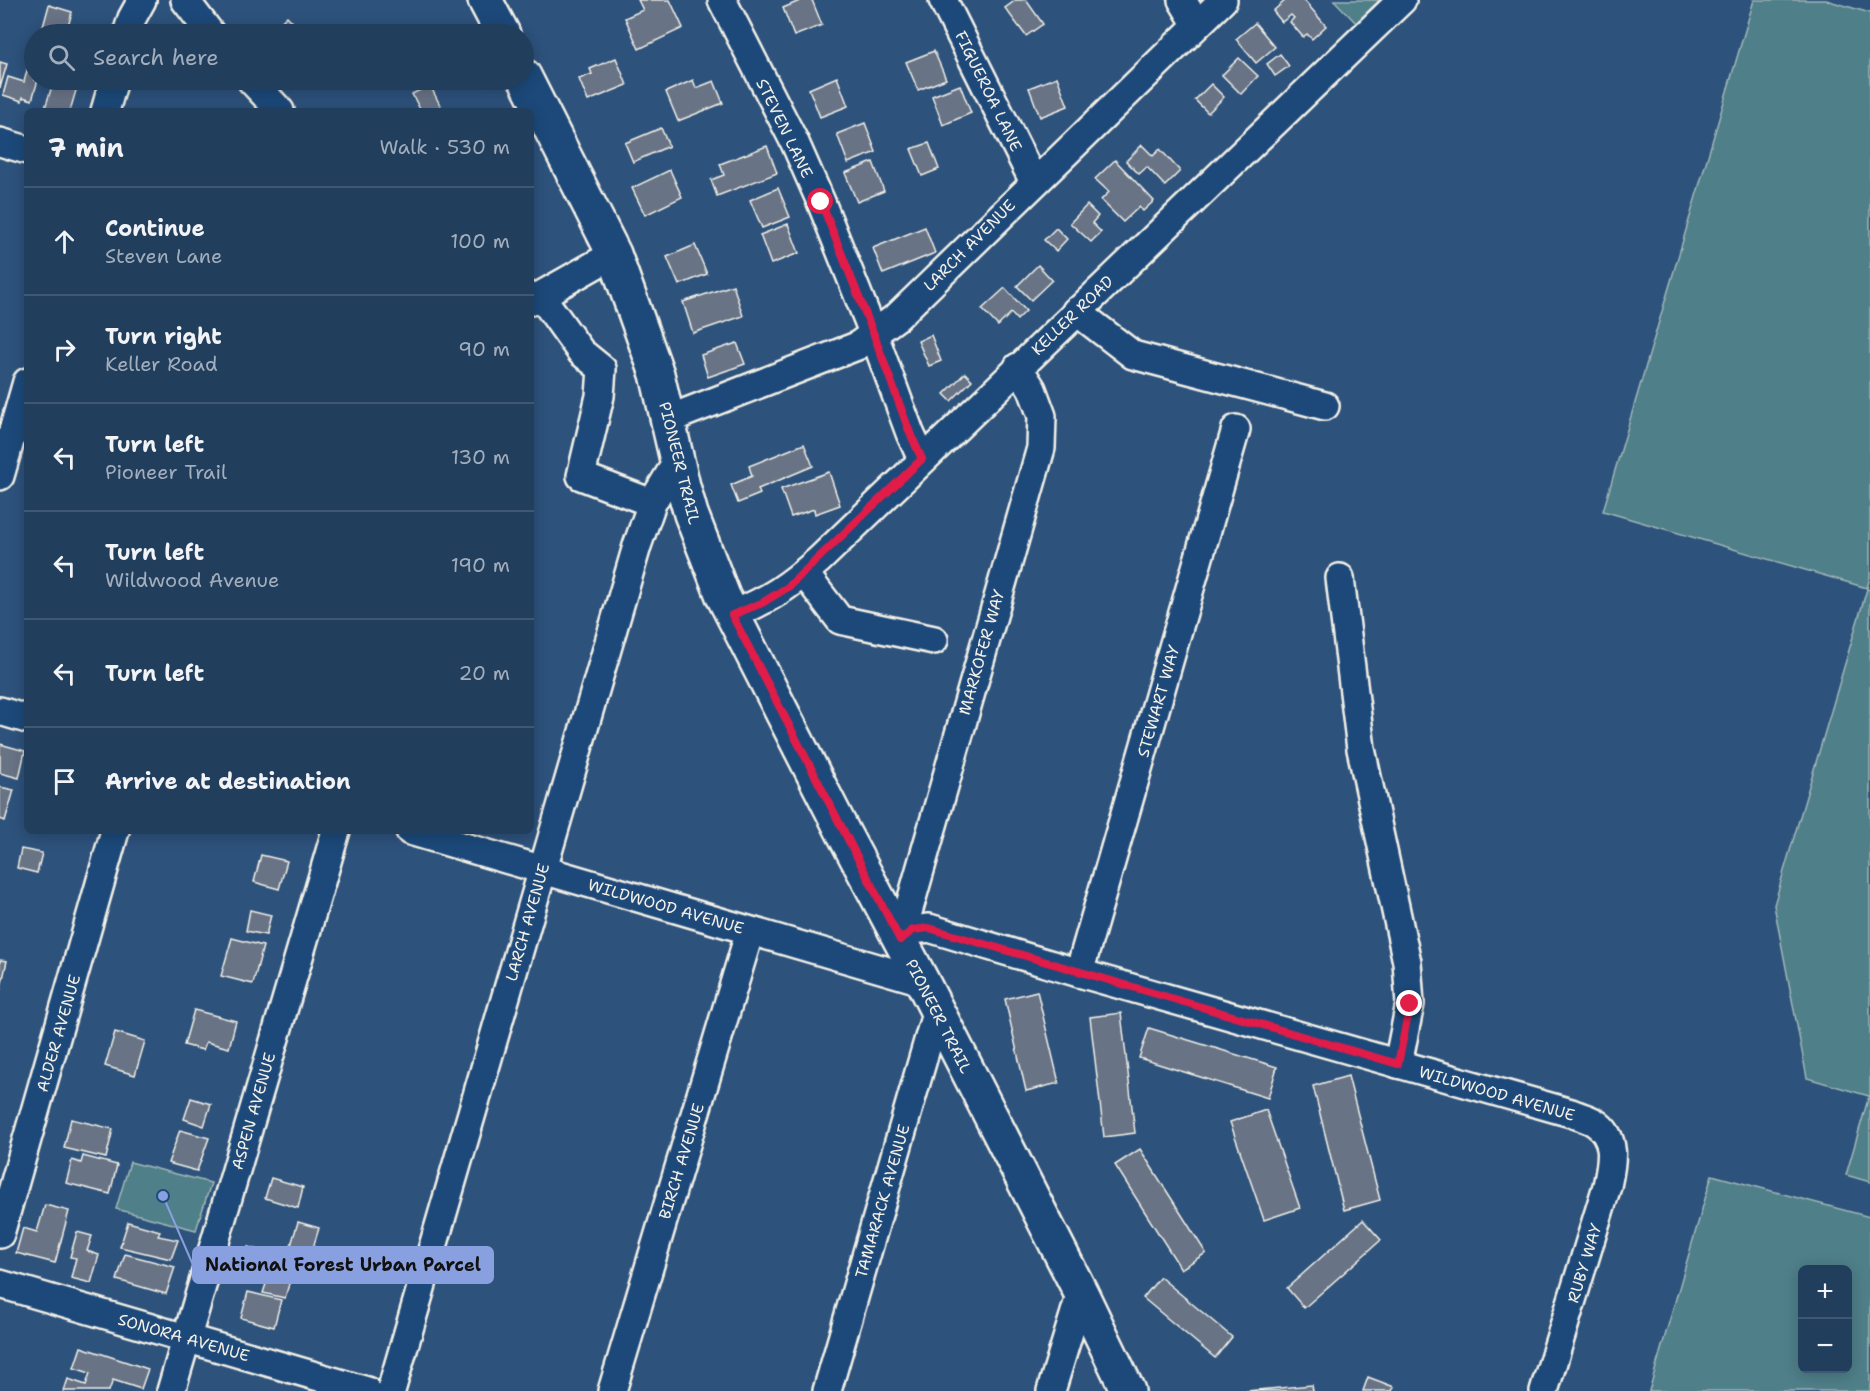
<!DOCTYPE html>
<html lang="en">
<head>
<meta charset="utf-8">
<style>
	:root { --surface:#223e5d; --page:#2a4563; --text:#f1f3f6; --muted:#a2aebc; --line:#3f5772 }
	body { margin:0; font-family:"Shantell Sans",sans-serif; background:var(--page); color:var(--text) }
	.controls { position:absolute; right:18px; bottom:18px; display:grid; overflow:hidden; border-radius:9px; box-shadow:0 3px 15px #0003 }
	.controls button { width:54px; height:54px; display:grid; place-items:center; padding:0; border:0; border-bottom:2px solid var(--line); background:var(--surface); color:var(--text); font:30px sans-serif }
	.stop { position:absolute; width:18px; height:18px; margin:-14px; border:4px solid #e11d48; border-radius:50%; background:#fff }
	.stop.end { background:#e11d48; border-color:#fff; box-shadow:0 2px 6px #0008 }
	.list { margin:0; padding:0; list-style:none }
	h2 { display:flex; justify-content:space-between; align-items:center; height:78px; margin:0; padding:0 24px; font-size:26px }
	h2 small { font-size:20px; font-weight:400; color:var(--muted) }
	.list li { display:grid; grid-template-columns:39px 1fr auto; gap:18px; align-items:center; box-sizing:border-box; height:108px; padding:0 24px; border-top:2px solid var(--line) }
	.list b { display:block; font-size:22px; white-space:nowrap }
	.list p { margin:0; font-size:20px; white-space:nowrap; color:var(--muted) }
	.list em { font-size:20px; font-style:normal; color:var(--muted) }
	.icon { flex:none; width:33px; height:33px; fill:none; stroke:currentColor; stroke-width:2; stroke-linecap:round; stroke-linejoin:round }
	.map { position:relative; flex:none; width:1870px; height:1391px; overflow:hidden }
	.search { position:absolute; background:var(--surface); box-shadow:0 3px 15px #0003; left:24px; top:24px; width:510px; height:66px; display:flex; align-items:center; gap:15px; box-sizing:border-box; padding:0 21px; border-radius:33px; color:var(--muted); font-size:22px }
	.panel { position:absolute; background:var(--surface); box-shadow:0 3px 15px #0003; left:24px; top:108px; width:510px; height:726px; border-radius:9px }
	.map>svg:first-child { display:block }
</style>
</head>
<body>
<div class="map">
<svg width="1870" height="1391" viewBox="0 0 1870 1391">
	<rect width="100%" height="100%" fill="#2d527c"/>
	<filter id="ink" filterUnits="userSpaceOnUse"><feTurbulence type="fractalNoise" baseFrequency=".0167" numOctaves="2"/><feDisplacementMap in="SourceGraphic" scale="12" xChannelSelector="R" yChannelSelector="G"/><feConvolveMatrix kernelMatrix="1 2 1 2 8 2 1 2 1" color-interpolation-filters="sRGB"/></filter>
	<g filter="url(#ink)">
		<!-- green -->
		<g fill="#4f7f89" stroke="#a2b8b8" stroke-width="1.5" fill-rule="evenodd">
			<polygon points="1334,0 1380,0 1356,23"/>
			<polygon points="1754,0 1826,0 1870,13 1870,577 1867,588 1603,511"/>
			<polygon points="1867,589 1870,590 1870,1182 1846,1175 1869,1096 1807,1078 1774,905"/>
			<polygon points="130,1162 211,1183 196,1230 116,1209"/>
			<path d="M1712,1175L1870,1217V1391H1649ZM1802,1270H1848V1368H1802Z"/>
		</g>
		<!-- building -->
		<g fill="#677386" stroke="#f4f1e8" stroke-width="1.5">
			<polygon points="638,0 670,0 683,28 639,49 625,18 643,10"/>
			<polygon points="802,0 812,0 822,25 794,36 783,8"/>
			<polygon points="1016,0 1026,0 1043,24 1026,36 1005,8"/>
			<polygon points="1286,0 1304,0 1326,26 1312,39 1307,34 1303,37 1290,22 1294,18 1291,15 1282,22 1273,11"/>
			<polygon points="49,5 72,12 66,34 41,34"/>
			<polygon points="287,16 304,34 276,34 272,30"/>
			<polygon points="1255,23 1275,47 1256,63 1236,39"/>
			<polygon points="934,51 946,79 918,90 906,62"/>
			<polygon points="1280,54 1289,66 1275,76 1267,64"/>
			<polygon points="616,58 627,85 588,101 579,79 592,74 590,69"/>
			<polygon points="1239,58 1258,76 1241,94 1222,75"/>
			<polygon points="0,62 7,64 0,88"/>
			<polygon points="28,67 34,69 34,80 38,80 32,100 23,97 22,101 3,95 8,77 24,82"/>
			<polygon points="837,77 848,106 820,117 809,89"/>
			<polygon points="1057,77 1068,106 1040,117 1029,88"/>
			<polygon points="54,80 79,80 70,111 44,111"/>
			<polygon points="693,80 696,88 714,81 723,103 678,121 666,92"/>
			<polygon points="1211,84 1224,97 1208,113 1195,100"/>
			<polygon points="430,85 443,111 421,111 412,94"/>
			<polygon points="960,85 971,113 943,125 932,96"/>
			<polygon points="865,123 876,152 848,163 837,134"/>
			<polygon points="661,128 669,146 633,162 625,143"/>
			<polygon points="929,143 939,169 922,176 911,149"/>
			<polygon points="1142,145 1153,156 1160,149 1180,171 1165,186 1147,167 1139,174 1126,161"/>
			<polygon points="767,146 777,173 717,196 711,180 724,175 720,164"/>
			<polygon points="1115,160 1154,201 1143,211 1139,207 1123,222 1101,200 1109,192 1095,179"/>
			<polygon points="873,162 884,191 857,202 845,173"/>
			<polygon points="670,170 682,197 645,215 632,188"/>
			<polygon points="778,188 790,217 762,228 750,200"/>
			<polygon points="1087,205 1098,216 1092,223 1101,232 1091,242 1070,223"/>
			<polygon points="788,224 799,253 771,264 760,235"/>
			<polygon points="925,227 935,253 883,274 873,248"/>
			<polygon points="1056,228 1067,239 1056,251 1044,240"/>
			<polygon points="695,245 707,274 679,285 667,257"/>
			<polygon points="1038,265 1052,280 1031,300 1017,286"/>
			<polygon points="733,285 743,316 693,333 683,302"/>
			<polygon points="1005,288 1026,311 1017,320 1011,313 998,326 982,309"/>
			<polygon points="931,335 941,361 929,366 918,341"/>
			<polygon points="737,343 745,364 708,377 701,355"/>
			<polygon points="965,373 972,380 951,401 944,394"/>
			<polygon points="804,444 813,466 758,489 760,494 738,503 731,485 752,476 749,466"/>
			<polygon points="829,472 840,505 815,514 814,509 791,517 781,489"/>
			<polygon points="0,744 25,751 19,778 0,773"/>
			<polygon points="0,787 14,790 5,821 0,819"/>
			<polygon points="21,849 42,853 37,873 17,868"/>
			<polygon points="261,855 287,861 279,889 254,882"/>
			<polygon points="250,910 271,915 266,935 246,931"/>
			<polygon points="232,938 263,946 253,984 221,976"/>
			<polygon points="0,960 7,961 0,992"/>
			<polygon points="1037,991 1059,1083 1026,1091 1005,999"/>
			<polygon points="194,1010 236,1021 229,1048 206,1042 203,1050 184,1045"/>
			<polygon points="1121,1013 1135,1133 1104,1137 1090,1017"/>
			<polygon points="1149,1028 1277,1067 1268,1098 1139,1058"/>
			<polygon points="115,1032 145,1041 135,1075 105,1066"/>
			<polygon points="1348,1076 1380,1200 1344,1210 1313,1086"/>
			<polygon points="191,1098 211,1104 204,1126 184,1119"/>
			<polygon points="1266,1110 1300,1208 1264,1220 1230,1122"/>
			<polygon points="71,1119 113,1129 106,1158 64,1148"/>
			<polygon points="180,1130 209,1138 197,1171 168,1163"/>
			<polygon points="1140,1149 1206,1253 1181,1269 1115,1165"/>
			<polygon points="83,1156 117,1165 110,1194 66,1183 72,1160 81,1163"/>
			<polygon points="271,1178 303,1187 298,1208 265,1198"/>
			<polygon points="45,1205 69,1211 55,1263 16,1253 23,1228 37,1232"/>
			<polygon points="1363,1220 1381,1240 1304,1308 1287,1288"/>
			<polygon points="128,1222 160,1231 158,1236 178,1240 171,1259 120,1247"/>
			<polygon points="298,1222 319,1228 309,1261 288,1255"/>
			<polygon points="77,1232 92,1236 87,1251 99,1255 91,1283 71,1278 76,1258 70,1257"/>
			<polygon points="248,1247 296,1260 285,1298 263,1293 271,1269 244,1262"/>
			<polygon points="125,1254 175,1267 166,1294 117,1280"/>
			<polygon points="1160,1277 1232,1337 1215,1358 1143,1298"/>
			<polygon points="248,1292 281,1300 274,1327 241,1318"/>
			<polygon points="81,1347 148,1369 141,1389 113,1380 109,1391 64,1391 68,1379 86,1385 90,1373 74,1368"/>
			<polygon points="1368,1377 1394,1387 1392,1391 1363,1391"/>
			<polygon points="1312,1385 1313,1391 1246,1391"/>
		</g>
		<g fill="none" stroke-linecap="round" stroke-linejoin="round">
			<defs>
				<g id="minor">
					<polyline points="185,0 211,34"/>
					<polyline points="722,0 795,143 821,202 874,335 910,433 922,459"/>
					<polyline points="943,0 1034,182"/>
					<polyline points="1182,0 1197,25"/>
					<polyline points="127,34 132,18 142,0"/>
					<polyline points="251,80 280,111"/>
					<polyline points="105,111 114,80"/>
					<polyline points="0,142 27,150"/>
					<polyline points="541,296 581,352 602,369 600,396 581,476 652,503"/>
					<polyline points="531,301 614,254"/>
					<polyline points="1076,311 1133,355 1325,406"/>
					<polyline points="669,419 857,346 898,316 1223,0"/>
					<polyline points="0,476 27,382"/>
					<polyline points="804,573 840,620 934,640"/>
					<polyline points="1340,578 1361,749 1407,962 1410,1004 1398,1064"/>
					<path d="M732,615C770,599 788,587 819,560L1402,0"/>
					<polyline points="0,711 27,719"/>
					<polyline points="410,831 922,981"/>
					<path d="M900,940L913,930L929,928L1079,973L1571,1113C1578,1116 1587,1118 1594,1122C1618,1137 1612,1163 1607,1186L1544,1391"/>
					<polyline points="900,940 1041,448 1042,416 1032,389 1018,367"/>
					<polyline points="1079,973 1236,429"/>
					<polyline points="0,1234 115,831"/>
					<polyline points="0,1284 367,1391"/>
					<polyline points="171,1391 336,831"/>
					<polyline points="391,1391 637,546 652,503 678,460"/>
					<polyline points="612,1391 750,931"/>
					<polyline points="827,1391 937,1010"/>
					<polyline points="1051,1391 1081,1293"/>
				</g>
				<g id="major">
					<polyline points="485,0 503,34"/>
					<polyline points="524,76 614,254 657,374 683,486 691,514 723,596 844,834 922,981 1081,1293 1128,1391"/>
				</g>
			</defs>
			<!-- minor casing -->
			<use href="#minor" stroke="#f4f1e8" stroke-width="32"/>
			<!-- major casing -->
			<use href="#major" stroke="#f4f1e8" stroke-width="38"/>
			<!-- minor -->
			<use href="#minor" stroke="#1f4a7a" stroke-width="27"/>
			<!-- major -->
			<use href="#major" stroke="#1f4a7a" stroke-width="33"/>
		</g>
	</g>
	<g fill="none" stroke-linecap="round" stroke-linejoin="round" filter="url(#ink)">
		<!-- route -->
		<polyline stroke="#e11d48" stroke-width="8" points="821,202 874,335 910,433 922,459 788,587 762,603 732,615 900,940 913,930 929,928 1398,1064 1410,1004"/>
	</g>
	<g text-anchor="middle" stroke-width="4.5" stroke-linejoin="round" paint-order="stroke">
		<!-- street labels -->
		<g font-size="16" fill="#f4f1e8" stroke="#1f4a7a">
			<text transform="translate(989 91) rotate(64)" y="6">FIGUEROA LANE</text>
			<text transform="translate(785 128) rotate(64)" y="6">STEVEN LANE</text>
			<text transform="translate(969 245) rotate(-45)" y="6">LARCH AVENUE</text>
			<text transform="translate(1072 315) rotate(-44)" y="6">KELLER ROAD</text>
			<text transform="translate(680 463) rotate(76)" y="6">PIONEER TRAIL</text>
			<text transform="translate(981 652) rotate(-74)" y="6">MARKOFER WAY</text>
			<text transform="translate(1158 701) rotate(-74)" y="6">STEWART WAY</text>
			<text transform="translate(666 906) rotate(16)" y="6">WILDWOOD AVENUE</text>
			<text transform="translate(527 922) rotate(-74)" y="6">LARCH AVENUE</text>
			<text transform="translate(939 1016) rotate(63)" y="6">PIONEER TRAIL</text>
			<text transform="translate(58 1033) rotate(-74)" y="6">ALDER AVENUE</text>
			<text transform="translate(1497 1093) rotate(16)" y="6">WILDWOOD AVENUE</text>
			<text transform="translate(253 1111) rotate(-74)" y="6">ASPEN AVENUE</text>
			<text transform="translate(681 1161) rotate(-73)" y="6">BIRCH AVENUE</text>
			<text transform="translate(882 1201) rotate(-74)" y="6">TAMARACK AVENUE</text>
			<text transform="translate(1584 1263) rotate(-73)" y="6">RUBY WAY</text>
			<text transform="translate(184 1337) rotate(16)" y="6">SONORA AVENUE</text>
		</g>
	</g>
	<!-- callouts -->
	<path fill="none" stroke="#88a0e0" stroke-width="2" d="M163 1196L193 1265"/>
	<circle fill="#88a0e0" stroke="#1f4a7a" stroke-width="2" cx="163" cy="1196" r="6"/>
	<rect fill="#88a0e0" stroke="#88a0e0" stroke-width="2" x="193" y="1247" width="300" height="36" rx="6"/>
	<g font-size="18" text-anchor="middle" font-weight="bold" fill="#111">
		<text x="343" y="1271">National Forest Urban Parcel</text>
	</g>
</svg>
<div class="controls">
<button>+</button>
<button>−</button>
</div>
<div class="stop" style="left:821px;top:202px"></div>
<div class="stop end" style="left:1410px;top:1004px"></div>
<div class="search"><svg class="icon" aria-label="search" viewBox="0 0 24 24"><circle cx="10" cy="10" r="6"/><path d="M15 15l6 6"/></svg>Search here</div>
<section class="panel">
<h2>7 min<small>Walk · 530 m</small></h2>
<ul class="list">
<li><svg class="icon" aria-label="ahead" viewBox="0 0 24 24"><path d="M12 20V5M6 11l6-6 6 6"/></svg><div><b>Continue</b><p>Steven Lane</p></div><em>100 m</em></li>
<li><svg class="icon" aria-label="right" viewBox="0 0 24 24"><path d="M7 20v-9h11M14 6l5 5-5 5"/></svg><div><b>Turn right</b><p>Keller Road</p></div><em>90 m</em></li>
<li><svg class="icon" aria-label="left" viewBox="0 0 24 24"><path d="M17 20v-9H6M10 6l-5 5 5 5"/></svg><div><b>Turn left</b><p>Pioneer Trail</p></div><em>130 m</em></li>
<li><svg class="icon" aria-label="left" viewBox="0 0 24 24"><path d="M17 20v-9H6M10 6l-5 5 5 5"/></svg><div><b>Turn left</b><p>Wildwood Avenue</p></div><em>190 m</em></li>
<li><svg class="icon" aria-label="left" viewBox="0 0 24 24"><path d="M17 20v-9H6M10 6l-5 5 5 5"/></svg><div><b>Turn left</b></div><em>20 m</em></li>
<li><svg class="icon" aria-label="arrive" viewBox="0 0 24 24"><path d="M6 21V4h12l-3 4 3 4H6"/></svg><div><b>Arrive at destination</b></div></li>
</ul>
</section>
</div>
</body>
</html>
